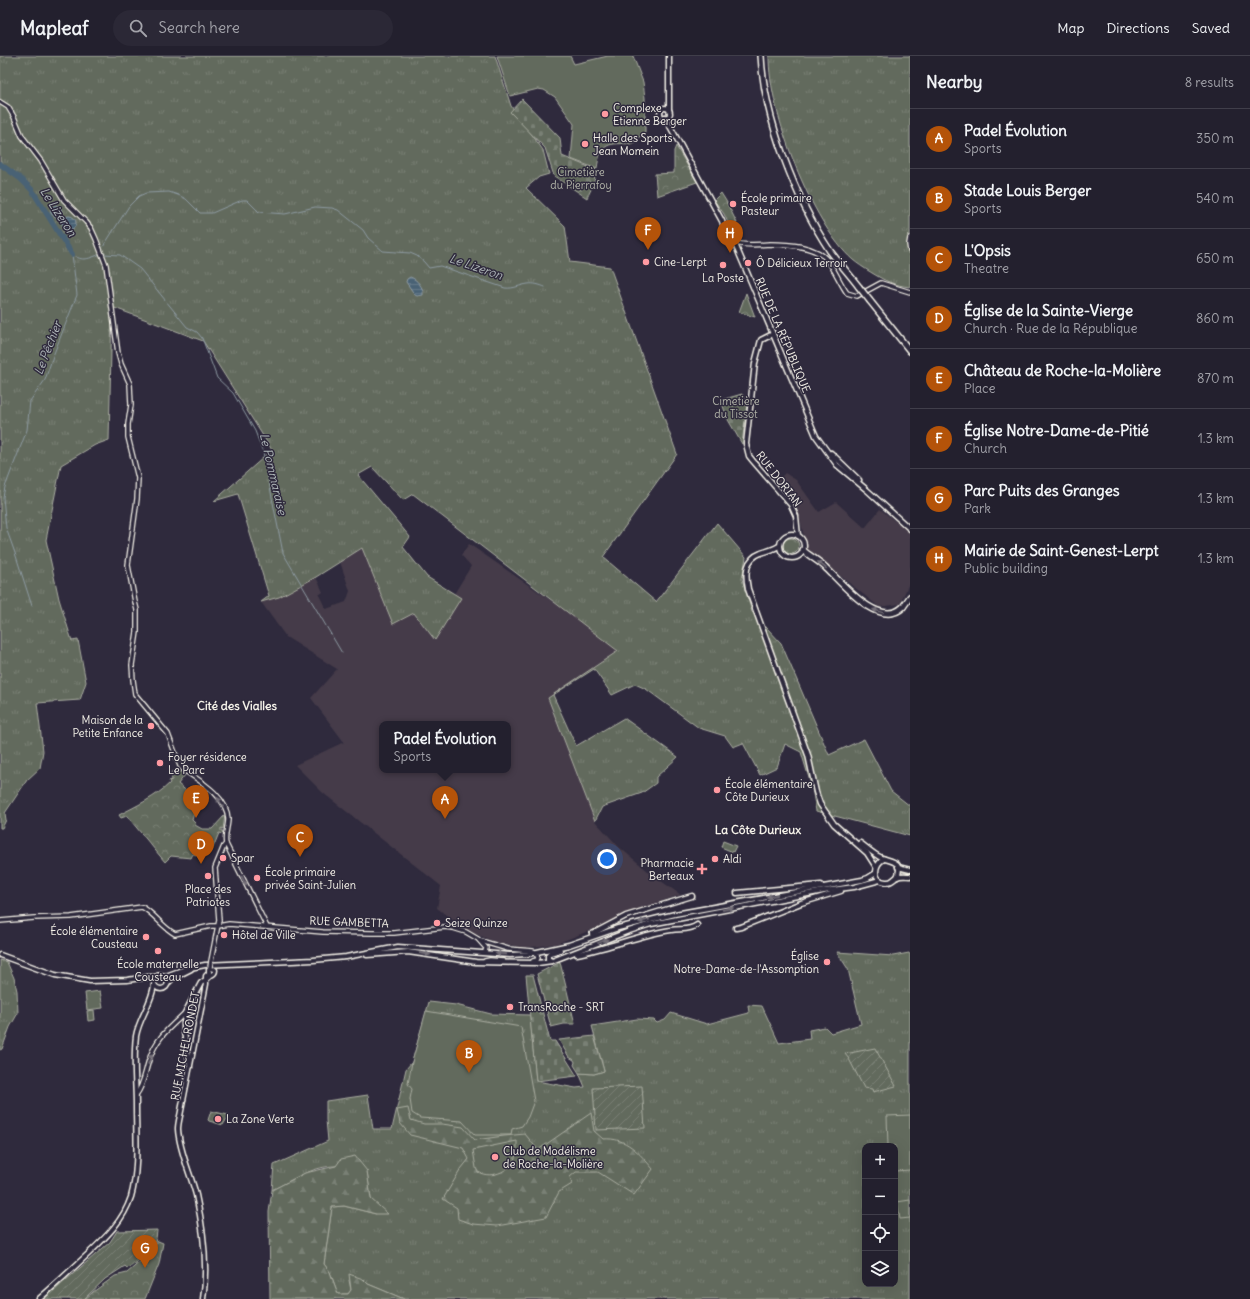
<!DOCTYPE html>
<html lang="en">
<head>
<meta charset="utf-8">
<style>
	:root { --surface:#23202e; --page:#2b2836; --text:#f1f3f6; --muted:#a3a3aa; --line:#403e4a; --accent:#b45309 }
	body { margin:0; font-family:Delius,sans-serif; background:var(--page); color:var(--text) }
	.controls { position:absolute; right:12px; bottom:12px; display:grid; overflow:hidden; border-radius:8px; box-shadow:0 4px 16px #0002 }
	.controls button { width:36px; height:36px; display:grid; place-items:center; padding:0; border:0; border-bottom:1px solid var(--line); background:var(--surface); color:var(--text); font:20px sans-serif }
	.you { position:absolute; left:607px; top:803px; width:14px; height:14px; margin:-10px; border:3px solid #fff; border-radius:50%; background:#1a73e8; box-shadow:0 0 0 6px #1a73e833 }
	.badge { display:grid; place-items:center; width:26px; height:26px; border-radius:50%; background:var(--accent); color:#fff; font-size:13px; font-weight:700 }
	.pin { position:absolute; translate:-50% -33px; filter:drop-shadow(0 1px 2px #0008) }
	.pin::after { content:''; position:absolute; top:21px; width:14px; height:12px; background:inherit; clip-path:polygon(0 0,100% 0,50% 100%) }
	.popup { position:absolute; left:379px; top:665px; width:132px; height:52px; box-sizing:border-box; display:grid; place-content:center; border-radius:8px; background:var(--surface); filter:drop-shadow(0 1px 3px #0005); font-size:13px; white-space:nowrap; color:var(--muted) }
	.popup b { font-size:15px; color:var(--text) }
	.popup::after { content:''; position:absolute; left:50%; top:100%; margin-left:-8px; border:8px solid transparent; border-top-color:var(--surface) }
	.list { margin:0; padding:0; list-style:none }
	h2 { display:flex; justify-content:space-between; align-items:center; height:52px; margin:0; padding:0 16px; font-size:17px }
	h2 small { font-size:13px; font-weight:400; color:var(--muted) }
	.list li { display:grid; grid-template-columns:26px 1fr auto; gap:12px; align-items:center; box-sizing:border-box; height:60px; padding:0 16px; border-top:1px solid var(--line) }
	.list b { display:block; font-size:15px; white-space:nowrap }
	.list p { margin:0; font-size:13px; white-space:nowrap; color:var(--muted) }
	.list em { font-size:13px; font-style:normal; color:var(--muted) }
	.icon { flex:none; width:22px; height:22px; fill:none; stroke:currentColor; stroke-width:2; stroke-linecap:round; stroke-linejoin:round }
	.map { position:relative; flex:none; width:910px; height:1243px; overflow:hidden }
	header { display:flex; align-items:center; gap:24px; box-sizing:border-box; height:56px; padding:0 20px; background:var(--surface); border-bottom:1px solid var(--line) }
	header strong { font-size:19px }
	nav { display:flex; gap:22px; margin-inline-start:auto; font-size:14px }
	.search { width:280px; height:36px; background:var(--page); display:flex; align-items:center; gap:10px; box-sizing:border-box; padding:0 14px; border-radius:22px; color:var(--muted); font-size:15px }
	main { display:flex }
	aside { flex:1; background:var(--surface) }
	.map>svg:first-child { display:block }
</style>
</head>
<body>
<header>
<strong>Mapleaf</strong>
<div class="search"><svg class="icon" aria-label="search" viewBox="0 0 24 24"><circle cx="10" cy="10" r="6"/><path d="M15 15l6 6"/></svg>Search here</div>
<nav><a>Map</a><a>Directions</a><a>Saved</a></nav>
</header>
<main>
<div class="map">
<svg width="910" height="1243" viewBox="0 0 910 1243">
	<defs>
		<pattern id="grass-tufts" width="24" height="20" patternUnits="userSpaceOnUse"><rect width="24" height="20" fill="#626a5d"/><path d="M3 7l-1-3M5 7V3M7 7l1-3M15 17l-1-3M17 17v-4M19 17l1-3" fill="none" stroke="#798074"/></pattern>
		<pattern id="forest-firs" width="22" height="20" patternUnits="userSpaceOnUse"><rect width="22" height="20" fill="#626a5d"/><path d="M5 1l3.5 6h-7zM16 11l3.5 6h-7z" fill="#798074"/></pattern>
		<pattern id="cemetery-stones" width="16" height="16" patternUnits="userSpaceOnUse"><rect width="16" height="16" fill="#626a5d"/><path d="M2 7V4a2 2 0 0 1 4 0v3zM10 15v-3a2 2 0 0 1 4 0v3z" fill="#798074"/></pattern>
		<pattern id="park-crowns" width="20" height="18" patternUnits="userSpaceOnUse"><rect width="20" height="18" fill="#626a5d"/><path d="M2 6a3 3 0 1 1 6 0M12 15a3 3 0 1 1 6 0" fill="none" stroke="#798074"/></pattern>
		<pattern id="garden-furrows" width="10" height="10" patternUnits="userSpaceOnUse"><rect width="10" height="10" fill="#626a5d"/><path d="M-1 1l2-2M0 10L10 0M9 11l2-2" fill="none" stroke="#798074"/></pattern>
		<pattern id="water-rules" width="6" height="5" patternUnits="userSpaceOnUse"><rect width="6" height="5" fill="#4a6275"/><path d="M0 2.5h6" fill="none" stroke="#657989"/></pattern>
	</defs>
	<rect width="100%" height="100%" fill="#2f2a3d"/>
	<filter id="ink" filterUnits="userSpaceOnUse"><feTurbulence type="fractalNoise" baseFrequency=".025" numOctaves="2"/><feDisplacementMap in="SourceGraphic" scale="8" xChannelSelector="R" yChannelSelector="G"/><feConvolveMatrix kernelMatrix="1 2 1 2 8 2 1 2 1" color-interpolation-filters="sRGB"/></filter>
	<g filter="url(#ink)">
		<!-- built -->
		<g fill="#443a48" fill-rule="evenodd">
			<polygon points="785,417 796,424 819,456 836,446 865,472 880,453 910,477 910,525 900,548 879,551 807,493 796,447 776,426"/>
			<path d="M469,488L565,554L619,596L549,642L595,765L619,791L654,820L681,839L632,855L601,870L556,888L525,892L497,887L464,873L437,852L441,830L323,737L295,709L344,686L311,642L337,613L286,581L261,546L279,541L316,521L323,536L319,539L326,553L346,546L350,535L340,506L363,492L393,567L414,557L461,543L454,538L471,510L461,499ZM382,668H508V714H382Z"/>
		</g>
		<!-- grass -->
		<g fill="url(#grass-tufts)" stroke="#abaea2" fill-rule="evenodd">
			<polygon points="0,0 495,0 511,50 543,94 549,118 539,121 526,132 565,170 570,206 610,211 677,398 603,501 656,546 717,467 746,501 742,523 752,556 781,587 829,699 864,683 891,735 910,750 910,780 816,755 812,732 801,696 785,688 777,711 760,719 743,687 733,691 725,680 699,672 646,633 635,628 612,639 594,613 553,639 576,690 624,662 678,701 656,721 656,727 642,737 602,751 595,765 548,642 618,595 413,438 403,444 372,411 358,419 410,481 403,491 427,521 461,542 435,584 414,557 393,568 362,492 316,521 279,541 261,546 269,540 238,438 214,445 272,394 203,285 112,251 109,384 95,389 61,409 46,484 59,543 72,585 78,584 86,626 80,644 37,647 43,695 40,712 27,724 5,757 6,764 2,772 0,772"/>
			<path d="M769,0H910V231C903,230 896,229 889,226C881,223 860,210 853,204C812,169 768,54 769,0Z"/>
			<circle cx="791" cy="490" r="8"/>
			<path d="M837,896L893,900L909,897L910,899V1243H589L588,1242L587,1243H404L368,1228L362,1223L349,1224L351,1234L348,1238H338L330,1216L324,1208L332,1151L344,1150L376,1158L371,1143L367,1115C357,1114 346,1110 336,1110C313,1110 292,1124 272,1134L274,1109L328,1085L326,1064V1045L368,1039L373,1073H392L406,1013L412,1006L429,946L456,949L491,958L530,959L536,1025L576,1032L585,1031L579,1017L594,1018L604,1015L592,970L637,963L654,964L657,967L665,964L671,957L707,968L749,957L748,949L762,950L779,987L810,983L809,974L825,971L831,977L861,968L848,913ZM865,1090H895V1228H865Z"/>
			<polygon points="0,904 7,906 14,922 17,935 18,957 10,971 2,993 0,994"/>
		</g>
		<!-- forest -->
		<g fill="url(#forest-firs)" stroke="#abaea2">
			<path d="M408,1052L411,1064L424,1068H442L463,1071L475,1084L504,1080L525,1078L538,1094L591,1057L594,1075L603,1083C627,1081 639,1097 653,1113L634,1139L598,1116H576L570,1121L572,1128L559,1136L546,1161L497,1170L473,1168L458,1163L457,1152L443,1143L461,1113L469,1103L463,1092L410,1079L400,1067L397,1054Z"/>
			<polygon points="355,1100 367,1115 371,1143 388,1158 376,1158 344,1150 332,1151 324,1208 330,1216 338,1238 348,1238 351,1234 349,1218 363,1223 368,1228 404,1243 270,1243 269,1156 272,1134 305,1117 336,1110 341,1103"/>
		</g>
		<!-- cemetery -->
		<g fill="url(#cemetery-stones)" stroke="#abaea2">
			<polygon points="522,43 560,82 562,100 596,114 594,127 587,142 554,120 545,92 510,56"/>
			<polygon points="742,338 747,347 742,388 727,362 721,344"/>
			<polygon points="560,906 575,968 564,968 551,971 537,918"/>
			<polygon points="526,919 533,919 550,985 555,985 577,1020 536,1025"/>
			<polygon points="594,980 604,1015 594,1018 579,1017 574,1009 575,1006 574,1004 569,1001 559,984"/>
		</g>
		<!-- park -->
		<g fill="url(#park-crowns)" stroke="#abaea2">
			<polygon points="676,90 697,126 657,140 655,118 674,117 674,95"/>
			<polygon points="721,137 726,145 737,167 729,169 724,158 714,144"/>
			<polygon points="746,237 755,261 739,256"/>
			<path d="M179,714L185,719L178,728L200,746L199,751L195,754L192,764L196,768L195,769L202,773H212L225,759L223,773L221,772V775H223L222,778L219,777L213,792L205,791L201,801L193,798L191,802L171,800L165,806L127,760L121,762L119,759C136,750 156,741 170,727L169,725L172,724L171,716Z"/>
			<polygon points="94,954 95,964 88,965 87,955"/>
			<polygon points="158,1185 163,1187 159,1208 145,1243 85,1243 93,1236 115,1220 127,1217 149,1198"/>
		</g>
		<!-- garden -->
		<g fill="url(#garden-furrows)" stroke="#abaea2">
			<polygon points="875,992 896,1030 873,1036 872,1033 864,1032 849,1003 845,998"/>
			<polygon points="642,1030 645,1072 596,1074 593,1032"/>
			<path d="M157,1174C157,1177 156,1183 155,1186C151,1194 135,1210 127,1212L125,1210L105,1223L84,1243H44L110,1186L117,1175Z"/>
		</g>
		<!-- pitch -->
		<g fill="#626a5d" stroke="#abaea2">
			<path d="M497,0H570L574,8L608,0H633L643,26L645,42V77L639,81L633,88C609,87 600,86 597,113L571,103L574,68L555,41L544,34L538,33L510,40Z"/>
			<polygon points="723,785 736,790 733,796 721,791"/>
			<polygon points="100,935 103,952 87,954 85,937"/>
			<polygon points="426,955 521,971 534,1045 528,1061 522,1070 512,1073 511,1079 475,1079 462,1065 420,1062 412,1057 410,1043 412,1033 408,1028 412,1006"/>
			<polygon points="211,1055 228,1059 228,1061 223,1069 209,1065 208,1064"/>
			<polygon points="910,1059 910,1114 895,1115 895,1090 888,1090 887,1060"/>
			<path d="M517,1085C517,1089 517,1094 516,1098C513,1114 493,1124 478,1116L476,1112L473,1094Z"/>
			<polygon points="910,1144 910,1162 900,1163 897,1146"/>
		</g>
		<!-- water -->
		<g fill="url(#water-rules)" stroke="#8e9ba3">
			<circle cx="56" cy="155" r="5.5"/>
			<circle cx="69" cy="167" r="7"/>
			<path d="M410,221C417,223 424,232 423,239L417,240L415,239L406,226L407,223Z"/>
		</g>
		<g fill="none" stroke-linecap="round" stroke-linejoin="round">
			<!-- stream -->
			<g stroke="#8e9ba3" stroke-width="1">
				<path d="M103,191L129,150L139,140L146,137L169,136L178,139L186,143L200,157H212L242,144H247L259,156L285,158L315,151L332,152L338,154L363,174L368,182L383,195L410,197L417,200L424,206L429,212L440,210L505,232C514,233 520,229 528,228C534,227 540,229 545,231"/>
				<path d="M72,198C83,207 89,202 101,198"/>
				<polyline points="104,198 120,199 140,213 187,271 197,276 202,282 217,322 233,337 255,375 263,396 283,497 342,597"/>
				<polyline points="32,550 15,497 6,472 3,441 5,431 27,374 30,345 45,324 53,300 77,239 72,198"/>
			</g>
			<!-- river -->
			<polyline stroke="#4a6275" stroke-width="5.5" points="0,108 21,123 32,134 72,198"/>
			<defs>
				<g id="tertiary">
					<path d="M0,46L8,51L14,61L22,80L41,105L64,144L86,166L91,172L96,183L106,209L118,297L121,308L130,328L131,349L128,368V381L138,422L137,443L128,509L135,546L137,554V576L132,609L133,624L135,638L168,678L180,710L184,714C200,725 227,740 228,763C228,771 224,779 226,788L224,790L215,812L219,864L211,905"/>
					<polyline points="910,182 909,188 910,195"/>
					<path d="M736,187C746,190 759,189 770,188C787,188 816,189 828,205C835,214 840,227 847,237L857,240L881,227L910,236"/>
					<polyline points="226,788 267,871"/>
					<path d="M0,865L34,862L71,861L142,851C154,857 162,871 175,878L211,870H218L229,868L323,876L372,877H394L445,871L453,872L466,876L478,883L486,892L485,896L482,897"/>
					<polyline points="481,885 508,893 533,895 536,897 538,902 537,904 533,905"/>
					<polyline points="485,905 490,904 503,905"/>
					<path d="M136,1039C144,1029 145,1016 149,1004C156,982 169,972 185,957"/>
				</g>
				<g id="secondary">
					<polyline points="669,0 669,54"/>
					<circle cx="665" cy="57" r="5"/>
					<polyline points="665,61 722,165 725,175"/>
					<path d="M727,174C732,175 736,181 736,186L732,189C727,187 724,182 724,177Z"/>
					<polyline points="735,188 816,380 837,409 867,434 910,473"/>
					<polyline points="773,278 761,284 755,307 746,388 749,400 753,405 791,449 796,460 798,480"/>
					<polyline points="831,397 859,424"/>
					<circle cx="792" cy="490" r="12"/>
					<path d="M779,490C774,493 768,495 761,497C745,503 745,518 748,533L808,699L816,736L820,748L834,768L867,797L876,811"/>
					<path d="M860,787C866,791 871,796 878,800C887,806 905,803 897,821"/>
					<path d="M884,803C874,808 872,825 886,826C892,827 893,823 897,821C901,819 906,820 910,820"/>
					<polyline points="898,811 910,814"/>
					<polyline points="737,837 821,829"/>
					<polyline points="736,872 741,871 801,847 841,835"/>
					<polyline points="592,878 626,860 692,840"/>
					<path d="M577,898C608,892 639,879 671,874C680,872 689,875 697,869"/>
					<polyline points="0,899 55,919 90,925 127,924 148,921 154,921"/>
					<polyline points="367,899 408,896 476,906 538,907 552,905 629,875 651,868 824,835 854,831 880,824"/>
					<polyline points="552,905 548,903 548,899 550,897 560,894"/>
					<circle cx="161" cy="926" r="7"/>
					<polyline points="166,920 185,913 205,909 313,904 346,901 398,891 510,899 528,898 569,889 618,872 675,858 862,824 868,822 876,817"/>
					<polyline points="168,927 173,922 191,913"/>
					<path d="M190,1011L184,976V967L185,957L201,927C205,924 209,922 211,919C214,918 215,917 215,914L212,912L209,913V917L206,920V928L181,1055C180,1061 178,1067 178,1073C179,1094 191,1119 196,1139C203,1171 208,1211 203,1243"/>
					<path d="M39,1243C55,1229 70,1215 86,1200C104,1183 123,1166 131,1141C139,1113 136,1078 136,1050C136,1027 133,1003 136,980C139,962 152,947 154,929"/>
				</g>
				<g id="trunk">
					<path d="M761,0C764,62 796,144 830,195C839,207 850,219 859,231"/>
					<polyline points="870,245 910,295"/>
					<path d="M803,494C809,500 818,504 825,511C841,526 879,574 903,551C905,548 908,544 910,541"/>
				</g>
			</defs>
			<!-- tertiary casing -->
			<use href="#tertiary" stroke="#f4f1e8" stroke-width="6"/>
			<!-- secondary casing -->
			<use href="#secondary" stroke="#f4f1e8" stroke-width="7"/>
			<!-- trunk casing -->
			<use href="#trunk" stroke="#f4f1e8" stroke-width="8"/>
			<!-- tertiary -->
			<use href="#tertiary" stroke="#2f2a3d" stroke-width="3.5"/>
			<!-- secondary -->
			<use href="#secondary" stroke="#2f2a3d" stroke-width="4"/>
			<!-- trunk -->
			<use href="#trunk" stroke="#2f2a3d" stroke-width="5"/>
			<defs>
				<polyline id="tertiary-bridge" points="210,911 211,905"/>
				<polyline id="trunk-bridge" points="859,231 870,245"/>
			</defs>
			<!-- tertiary-bridge casing -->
			<use href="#tertiary-bridge" stroke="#f4f1e8" stroke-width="6" stroke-linecap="butt"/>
			<!-- trunk-bridge casing -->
			<use href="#trunk-bridge" stroke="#f4f1e8" stroke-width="8" stroke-linecap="butt"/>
			<!-- tertiary-bridge -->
			<use href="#tertiary-bridge" stroke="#2f2a3d" stroke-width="3.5"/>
			<!-- trunk-bridge -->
			<use href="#trunk-bridge" stroke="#2f2a3d" stroke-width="5"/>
		</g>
		<!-- one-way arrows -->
		<defs><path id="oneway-solid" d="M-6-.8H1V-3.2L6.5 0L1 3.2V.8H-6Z"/></defs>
		<g fill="#747079">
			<use href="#oneway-solid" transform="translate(822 509) rotate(-141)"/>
			<use href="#oneway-solid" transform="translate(878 555) rotate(-162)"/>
			<use href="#oneway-solid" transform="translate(220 746) rotate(-123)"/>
			<use href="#oneway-solid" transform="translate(244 825) rotate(63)"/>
			<use href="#oneway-solid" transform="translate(772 840) rotate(169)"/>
			<use href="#oneway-solid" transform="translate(728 853) rotate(-11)"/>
			<use href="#oneway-solid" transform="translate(644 865) rotate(166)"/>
			<use href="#oneway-solid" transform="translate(603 885) rotate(-21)"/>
			<use href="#oneway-solid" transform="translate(425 898) rotate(8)"/>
			<use href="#oneway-solid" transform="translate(501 898) rotate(-176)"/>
			<use href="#oneway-solid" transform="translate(150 1003) rotate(-70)"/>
		</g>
	</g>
	<!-- markers -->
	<g fill="#ff9aa2" stroke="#2f2a3d" stroke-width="1.5">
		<circle cx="605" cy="58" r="4"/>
		<circle cx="585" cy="88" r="4"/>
		<circle cx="733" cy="148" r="4"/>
		<circle cx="646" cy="206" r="4"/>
		<circle cx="748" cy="207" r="4"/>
		<circle cx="723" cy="209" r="4"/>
		<circle cx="151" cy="670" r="4"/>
		<circle cx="160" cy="707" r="4"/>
		<circle cx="717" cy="734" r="4"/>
		<circle cx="223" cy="802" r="4"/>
		<circle cx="715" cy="803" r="4"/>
		<path d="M700 807h4v4h4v4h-4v4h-4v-4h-4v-4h4z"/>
		<circle cx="208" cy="820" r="4"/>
		<circle cx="257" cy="822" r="4"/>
		<circle cx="437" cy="867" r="4"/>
		<circle cx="224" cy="879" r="4"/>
		<circle cx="146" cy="881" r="4"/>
		<circle cx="158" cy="895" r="4"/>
		<circle cx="827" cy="906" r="4"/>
		<circle cx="510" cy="951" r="4"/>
		<circle cx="218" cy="1063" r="4"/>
		<circle cx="495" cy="1101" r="4"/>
	</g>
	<g text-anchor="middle" stroke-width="3" stroke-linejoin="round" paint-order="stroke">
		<!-- poi labels -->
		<g font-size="11" fill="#f4f1e8" stroke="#2f2a3d" text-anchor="start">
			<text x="613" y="56">Complexe<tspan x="613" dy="13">Etienne Berger</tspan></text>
			<text x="593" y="86">Halle des Sports<tspan x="593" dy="13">Jean Momein</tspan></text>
			<text x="741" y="146">École primaire<tspan x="741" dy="13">Pasteur</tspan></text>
			<text x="654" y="210">Cine-Lerpt</text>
			<text x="756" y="211">Ô Délicieux Terroir</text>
			<text x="723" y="226" text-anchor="middle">La Poste</text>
			<text x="143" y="668" text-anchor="end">Maison de la<tspan x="143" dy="13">Petite Enfance</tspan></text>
			<text x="168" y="705">Foyer résidence<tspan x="168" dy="13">Le Parc</tspan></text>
			<text x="725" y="732">École élémentaire<tspan x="725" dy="13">Côte Durieux</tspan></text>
			<text x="231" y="806">Spar</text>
			<text x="723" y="807">Aldi</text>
			<text x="694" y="811" text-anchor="end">Pharmacie<tspan x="694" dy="13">Berteaux</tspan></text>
			<text x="265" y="820">École primaire<tspan x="265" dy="13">privée Saint-Julien</tspan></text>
			<text x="208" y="837" text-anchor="middle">Place des<tspan x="208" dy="13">Patriotes</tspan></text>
			<text x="445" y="871">Seize Quinze</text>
			<text x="138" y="879" text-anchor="end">École élémentaire<tspan x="138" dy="13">Cousteau</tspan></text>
			<text x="232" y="883">Hôtel de Ville</text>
			<text x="819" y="904" text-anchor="end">Église<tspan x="819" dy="13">Notre-Dame-de-l'Assomption</tspan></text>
			<text x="158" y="912" text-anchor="middle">École maternelle<tspan x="158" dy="13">Cousteau</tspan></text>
			<text x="518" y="955">TransRoche - SRT</text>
			<text x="226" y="1067">La Zone Verte</text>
			<text x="503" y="1099">Club de Modélisme<tspan x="503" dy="13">de Roche-la-Molière</tspan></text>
		</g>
		<!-- park labels -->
		<g font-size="11" fill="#b2b4a9" stroke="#2f2a3d">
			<text x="581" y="120">Cimetière<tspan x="581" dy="13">du Pierrafoy</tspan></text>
			<text x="736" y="349">Cimetière<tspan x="736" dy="13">du Tissot</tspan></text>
		</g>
		<!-- street labels -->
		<g font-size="11" fill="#f4f1e8" stroke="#2f2a3d">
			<text transform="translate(783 279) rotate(67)" y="4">RUE DE LA RÉPUBLIQUE</text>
			<text transform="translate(779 423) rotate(52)" y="4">RUE DORIAN</text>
			<text transform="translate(349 866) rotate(2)" y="4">RUE GAMBETTA</text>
			<text transform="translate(185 990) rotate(-79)" y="4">RUE MICHEL RONDET</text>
		</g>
		<!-- water labels -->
		<g font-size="12" font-style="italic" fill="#b0b8ba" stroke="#2f2a3d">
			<text transform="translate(58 156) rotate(57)" y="4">Le Lizeron</text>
			<text transform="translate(476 211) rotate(19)" y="4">Le Lizeron</text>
			<text transform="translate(48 292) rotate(-69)" y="4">Le Pêchier</text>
			<text transform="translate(273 418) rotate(77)" y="4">Le Pommaraise</text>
		</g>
		<!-- neighbourhood labels -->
		<g font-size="12" font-weight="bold" fill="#f4f1e8" stroke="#2f2a3d">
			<text x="237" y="654">Cité des Vialles</text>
			<text x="758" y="778">La Côte Durieux</text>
		</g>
	</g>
</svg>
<div class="controls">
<button>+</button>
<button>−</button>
<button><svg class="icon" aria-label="locate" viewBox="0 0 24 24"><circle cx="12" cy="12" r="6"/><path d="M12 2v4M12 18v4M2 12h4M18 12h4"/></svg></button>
<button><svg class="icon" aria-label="layers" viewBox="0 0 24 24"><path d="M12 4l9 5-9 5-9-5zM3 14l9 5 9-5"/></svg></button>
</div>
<div class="you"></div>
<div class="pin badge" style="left:445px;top:763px">A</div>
<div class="popup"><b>Padel Évolution</b>Sports</div>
<div class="pin badge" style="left:469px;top:1017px">B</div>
<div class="pin badge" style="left:300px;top:801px">C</div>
<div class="pin badge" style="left:201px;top:808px">D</div>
<div class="pin badge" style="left:196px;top:762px">E</div>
<div class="pin badge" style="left:648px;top:194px">F</div>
<div class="pin badge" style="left:145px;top:1212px">G</div>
<div class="pin badge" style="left:730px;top:197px">H</div>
</div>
<aside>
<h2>Nearby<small>8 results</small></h2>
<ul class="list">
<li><span class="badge">A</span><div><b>Padel Évolution</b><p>Sports</p></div><em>350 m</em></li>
<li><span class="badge">B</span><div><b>Stade Louis Berger</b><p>Sports</p></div><em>540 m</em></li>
<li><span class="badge">C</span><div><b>L'Opsis</b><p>Theatre</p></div><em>650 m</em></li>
<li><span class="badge">D</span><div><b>Église de la Sainte-Vierge</b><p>Church · Rue de la République</p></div><em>860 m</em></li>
<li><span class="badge">E</span><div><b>Château de Roche-la-Molière</b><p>Place</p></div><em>870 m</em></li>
<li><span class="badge">F</span><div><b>Église Notre-Dame-de-Pitié</b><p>Church</p></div><em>1.3 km</em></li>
<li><span class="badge">G</span><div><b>Parc Puits des Granges</b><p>Park</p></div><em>1.3 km</em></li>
<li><span class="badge">H</span><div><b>Mairie de Saint-Genest-Lerpt</b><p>Public building</p></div><em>1.3 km</em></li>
</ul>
</aside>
</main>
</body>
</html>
